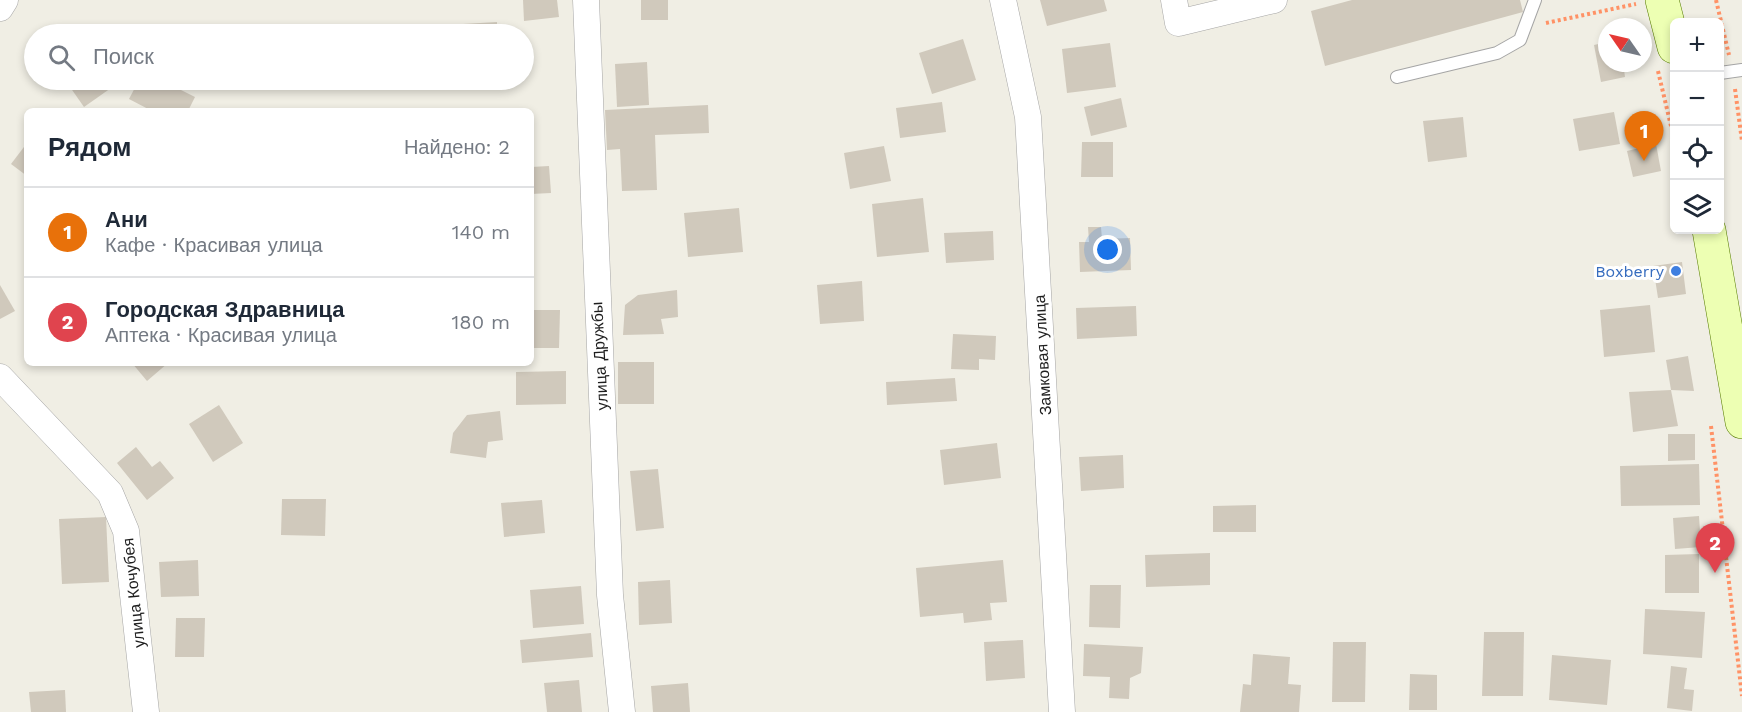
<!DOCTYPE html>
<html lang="ru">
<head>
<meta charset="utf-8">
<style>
	:root { --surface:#fff; --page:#f2f2f3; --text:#1f2937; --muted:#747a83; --line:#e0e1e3; --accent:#0f766e }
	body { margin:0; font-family:"Work Sans",sans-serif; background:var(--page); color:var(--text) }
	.controls { position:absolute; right:18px; top:18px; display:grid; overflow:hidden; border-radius:9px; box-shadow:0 3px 9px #0003 }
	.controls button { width:54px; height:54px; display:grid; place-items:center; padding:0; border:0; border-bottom:2px solid var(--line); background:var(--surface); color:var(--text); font:30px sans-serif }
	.compass { position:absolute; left:1598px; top:18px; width:54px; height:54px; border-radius:50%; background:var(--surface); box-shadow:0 3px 9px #0003; rotate:304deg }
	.you { position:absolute; left:1108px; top:250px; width:21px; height:21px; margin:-15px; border:4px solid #fff; border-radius:50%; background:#1a73e8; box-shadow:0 0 0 9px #1a73e833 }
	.badge { display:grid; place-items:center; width:39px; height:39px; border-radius:50%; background:var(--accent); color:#fff; font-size:20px; font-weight:700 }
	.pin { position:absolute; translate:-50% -50px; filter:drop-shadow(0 2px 3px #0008) }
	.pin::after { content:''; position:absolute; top:32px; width:21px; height:18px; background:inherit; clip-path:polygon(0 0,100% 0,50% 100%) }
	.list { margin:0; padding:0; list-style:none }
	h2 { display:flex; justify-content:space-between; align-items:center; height:78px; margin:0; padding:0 24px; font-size:26px }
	h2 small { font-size:20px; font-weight:400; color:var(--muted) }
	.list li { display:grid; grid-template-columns:39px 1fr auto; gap:18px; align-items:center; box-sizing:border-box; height:90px; padding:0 24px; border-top:2px solid var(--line) }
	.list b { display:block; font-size:22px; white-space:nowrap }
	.list p { margin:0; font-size:20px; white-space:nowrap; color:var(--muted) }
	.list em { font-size:20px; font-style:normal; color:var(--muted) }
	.icon { flex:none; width:33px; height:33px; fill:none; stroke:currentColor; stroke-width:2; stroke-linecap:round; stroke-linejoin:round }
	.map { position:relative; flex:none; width:1742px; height:712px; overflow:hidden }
	.search { position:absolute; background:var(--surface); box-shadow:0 3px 9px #0003; left:24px; top:24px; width:510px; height:66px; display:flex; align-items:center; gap:15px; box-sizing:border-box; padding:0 21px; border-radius:33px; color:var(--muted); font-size:22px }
	.panel { position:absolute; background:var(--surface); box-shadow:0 3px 9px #0003; left:24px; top:108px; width:510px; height:258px; border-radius:9px }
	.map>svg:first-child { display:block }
</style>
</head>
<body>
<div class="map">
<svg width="1742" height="712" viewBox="0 0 1742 712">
	<rect width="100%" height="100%" fill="#f0eee4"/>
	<!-- building -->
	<g fill="#d0c9bc">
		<polygon points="523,0 557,0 559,17 524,21"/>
		<rect x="641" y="0" width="27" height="20"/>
		<polygon points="1040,0 1104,0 1107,11 1047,26"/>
		<polygon points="1352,0 1520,0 1523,12 1325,66 1311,11"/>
		<polygon points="497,22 497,34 463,34 463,24"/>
		<polygon points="963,39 976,80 932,94 919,53"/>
		<polygon points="1607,42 1607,63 1623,63 1625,77 1601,82 1594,45"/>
		<polygon points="1110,43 1116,87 1067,93 1062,49"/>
		<polygon points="647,62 649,105 617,107 615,64"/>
		<polygon points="80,80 104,80 111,88 84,107 70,87"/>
		<polygon points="139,80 161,80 195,97 188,111 152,111 129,99"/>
		<polygon points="198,80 218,80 210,89"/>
		<polygon points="1121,98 1127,127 1091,136 1084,107"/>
		<polygon points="942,102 946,132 900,138 896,108"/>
		<polygon points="708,105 709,133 655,135 657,190 622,191 620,149 607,150 605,110"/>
		<polygon points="1614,112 1620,144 1579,151 1573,119"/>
		<polygon points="1463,117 1467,157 1428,162 1423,121"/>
		<polygon points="1082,142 1113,142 1113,177 1081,177"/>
		<polygon points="27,143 27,176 11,164"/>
		<polygon points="1656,144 1661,171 1633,177 1627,151"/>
		<polygon points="884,146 891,181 850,189 844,153"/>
		<polygon points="549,166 551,193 531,194 531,167"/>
		<polygon points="923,198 929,252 877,257 872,204"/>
		<polygon points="739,208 743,252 688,257 684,213"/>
		<polygon points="1088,227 1101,227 1102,239 1130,238 1131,270 1080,272 1079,242 1089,242"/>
		<polygon points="993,231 994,260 946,263 944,233"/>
		<polygon points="1682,262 1686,294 1658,298 1653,266"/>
		<polygon points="862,281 864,321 820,324 817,285"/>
		<polygon points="0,285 15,311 0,319"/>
		<polygon points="677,290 678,317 661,319 664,334 623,335 625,305 638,295"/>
		<polygon points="1650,305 1655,352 1604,357 1600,310"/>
		<polygon points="1136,306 1137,336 1077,339 1076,308"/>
		<polygon points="531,310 560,310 559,348 531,348"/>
		<polygon points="953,334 996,336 995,360 979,359 979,370 951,369"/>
		<polygon points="1688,356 1694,391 1671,390 1666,360"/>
		<rect x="618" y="362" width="36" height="42"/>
		<polygon points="132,363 168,363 147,381"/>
		<polygon points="566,371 566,404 516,405 516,372"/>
		<polygon points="955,378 957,401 887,405 886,382"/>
		<polygon points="1671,390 1678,426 1633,432 1629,392"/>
		<polygon points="219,405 243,443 213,462 189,424"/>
		<polygon points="500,411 503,440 488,442 486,458 450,453 453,433 467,415"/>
		<polygon points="1668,434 1695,434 1695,460 1668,461"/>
		<polygon points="997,443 1001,478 944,485 940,450"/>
		<polygon points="136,447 152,467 160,461 174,478 147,500 117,463"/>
		<polygon points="1123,455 1124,488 1081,491 1079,457"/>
		<polygon points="1699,464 1700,505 1621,506 1620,466"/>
		<polygon points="658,469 664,528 636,531 630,471"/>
		<polygon points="282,499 326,499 325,536 281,535"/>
		<polygon points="542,500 545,533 504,537 501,503"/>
		<polygon points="1256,505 1256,532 1213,532 1213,506"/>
		<polygon points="1699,516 1701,547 1675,549 1673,518"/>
		<polygon points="106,517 109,582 62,584 59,519"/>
		<polygon points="1210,553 1210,585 1146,587 1145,555"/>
		<polygon points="1699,554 1699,593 1665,593 1665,555"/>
		<polygon points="198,560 199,596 161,597 159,562"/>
		<polygon points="1003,560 1007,602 990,603 992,620 964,623 963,613 920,617 916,568"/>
		<polygon points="670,580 672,623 639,625 638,582"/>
		<polygon points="1090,585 1121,585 1120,628 1089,627"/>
		<polygon points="581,586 584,624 533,628 530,590"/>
		<polygon points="1645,609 1705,612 1702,658 1643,654"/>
		<polygon points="176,618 205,618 204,657 175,657"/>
		<polygon points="1484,632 1524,632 1523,696 1482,696"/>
		<polygon points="591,633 593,657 522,663 520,640"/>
		<polygon points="1023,640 1025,678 986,681 984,642"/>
		<polygon points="1333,642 1366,642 1365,702 1332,702"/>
		<polygon points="1084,644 1143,647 1141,673 1130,678 1129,699 1109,698 1110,677 1083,676"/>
		<polygon points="1253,654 1290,657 1288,684 1301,685 1299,712 1240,712 1243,684 1251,685"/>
		<polygon points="1552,655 1611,660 1607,705 1549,700"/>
		<polygon points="1671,666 1687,668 1684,689 1694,690 1692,711 1667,708"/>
		<polygon points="1410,674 1437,675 1437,710 1409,710"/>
		<polygon points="579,680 582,712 547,712 544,683"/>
		<polygon points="688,683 690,712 653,712 651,686"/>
		<polygon points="65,690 66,712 31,712 29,692"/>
	</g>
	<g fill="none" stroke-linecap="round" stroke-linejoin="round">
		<defs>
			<g id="service">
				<polyline points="1720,73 1742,70"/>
				<polyline points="1397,77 1497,53 1520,40 1535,0"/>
			</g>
			<g id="minor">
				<polyline points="586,0 610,595 622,712"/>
				<polyline points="1003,0 1028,117 1062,712"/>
				<polyline points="1174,0 1178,23 1274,0"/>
				<polyline points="0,8 5,0"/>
				<polyline points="0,377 110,493 126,531 146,712"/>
			</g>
			<g id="secondary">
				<polyline points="1662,0 1674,47"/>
				<polyline points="1709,230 1742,422"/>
			</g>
		</defs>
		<!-- service casing -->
		<use href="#service" stroke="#a5a5a5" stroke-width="14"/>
		<!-- minor casing -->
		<use href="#minor" stroke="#a5a5a5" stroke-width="27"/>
		<!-- secondary casing -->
		<use href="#secondary" stroke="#567b00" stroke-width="34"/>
		<!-- path -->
		<g stroke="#ff9266" stroke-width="4" stroke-dasharray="3 3" stroke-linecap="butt">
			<polyline points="1716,0 1729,55"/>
			<polyline points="1546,23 1636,4"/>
			<polyline points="1658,71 1671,126"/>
			<polyline points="1735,89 1742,141"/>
			<polyline points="1711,426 1742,696"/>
		</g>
		<!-- service -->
		<use href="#service" stroke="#fff" stroke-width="12"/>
		<!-- minor -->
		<use href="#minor" stroke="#fff" stroke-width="26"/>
		<!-- secondary -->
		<use href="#secondary" stroke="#edffb3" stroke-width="33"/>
	</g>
	<!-- markers -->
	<circle fill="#3f7fe0" stroke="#fff" stroke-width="2" cx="1676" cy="271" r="6"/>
	<g text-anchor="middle" stroke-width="6" stroke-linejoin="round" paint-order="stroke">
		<!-- shop labels -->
		<g font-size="16" fill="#366cbe" stroke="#fff" text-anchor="end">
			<text x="1664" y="277">Boxberry</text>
		</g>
		<!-- street labels -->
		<g font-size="16" fill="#1e1e1e" stroke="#fff">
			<text transform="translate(1042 355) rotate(-93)" y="6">Замковая улица</text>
			<text transform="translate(599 356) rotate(-93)" y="6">улица Дружбы</text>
			<text transform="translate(133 593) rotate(-96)" y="6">улица Кочубея</text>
		</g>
	</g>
</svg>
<div class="controls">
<button>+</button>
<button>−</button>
<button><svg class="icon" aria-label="locate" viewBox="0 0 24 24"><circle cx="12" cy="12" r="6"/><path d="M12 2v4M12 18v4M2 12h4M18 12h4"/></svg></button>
<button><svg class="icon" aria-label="layers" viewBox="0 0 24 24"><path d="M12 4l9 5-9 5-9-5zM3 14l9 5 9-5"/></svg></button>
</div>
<svg class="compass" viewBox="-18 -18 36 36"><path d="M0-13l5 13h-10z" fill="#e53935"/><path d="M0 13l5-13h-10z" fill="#747a83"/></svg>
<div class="you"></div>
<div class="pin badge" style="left:1644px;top:161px;background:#e8710a">1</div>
<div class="pin badge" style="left:1715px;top:573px;background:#e0444e">2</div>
<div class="search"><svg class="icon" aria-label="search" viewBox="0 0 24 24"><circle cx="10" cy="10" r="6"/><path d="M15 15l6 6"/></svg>Поиск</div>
<section class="panel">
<h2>Рядом<small>Найдено: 2</small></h2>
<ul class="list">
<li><span class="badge" style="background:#e8710a">1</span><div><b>Ани</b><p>Кафе · Красивая улица</p></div><em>140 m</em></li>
<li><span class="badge" style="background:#e0444e">2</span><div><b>Городская Здравница</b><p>Аптека · Красивая улица</p></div><em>180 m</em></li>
</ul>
</section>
</div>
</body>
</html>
